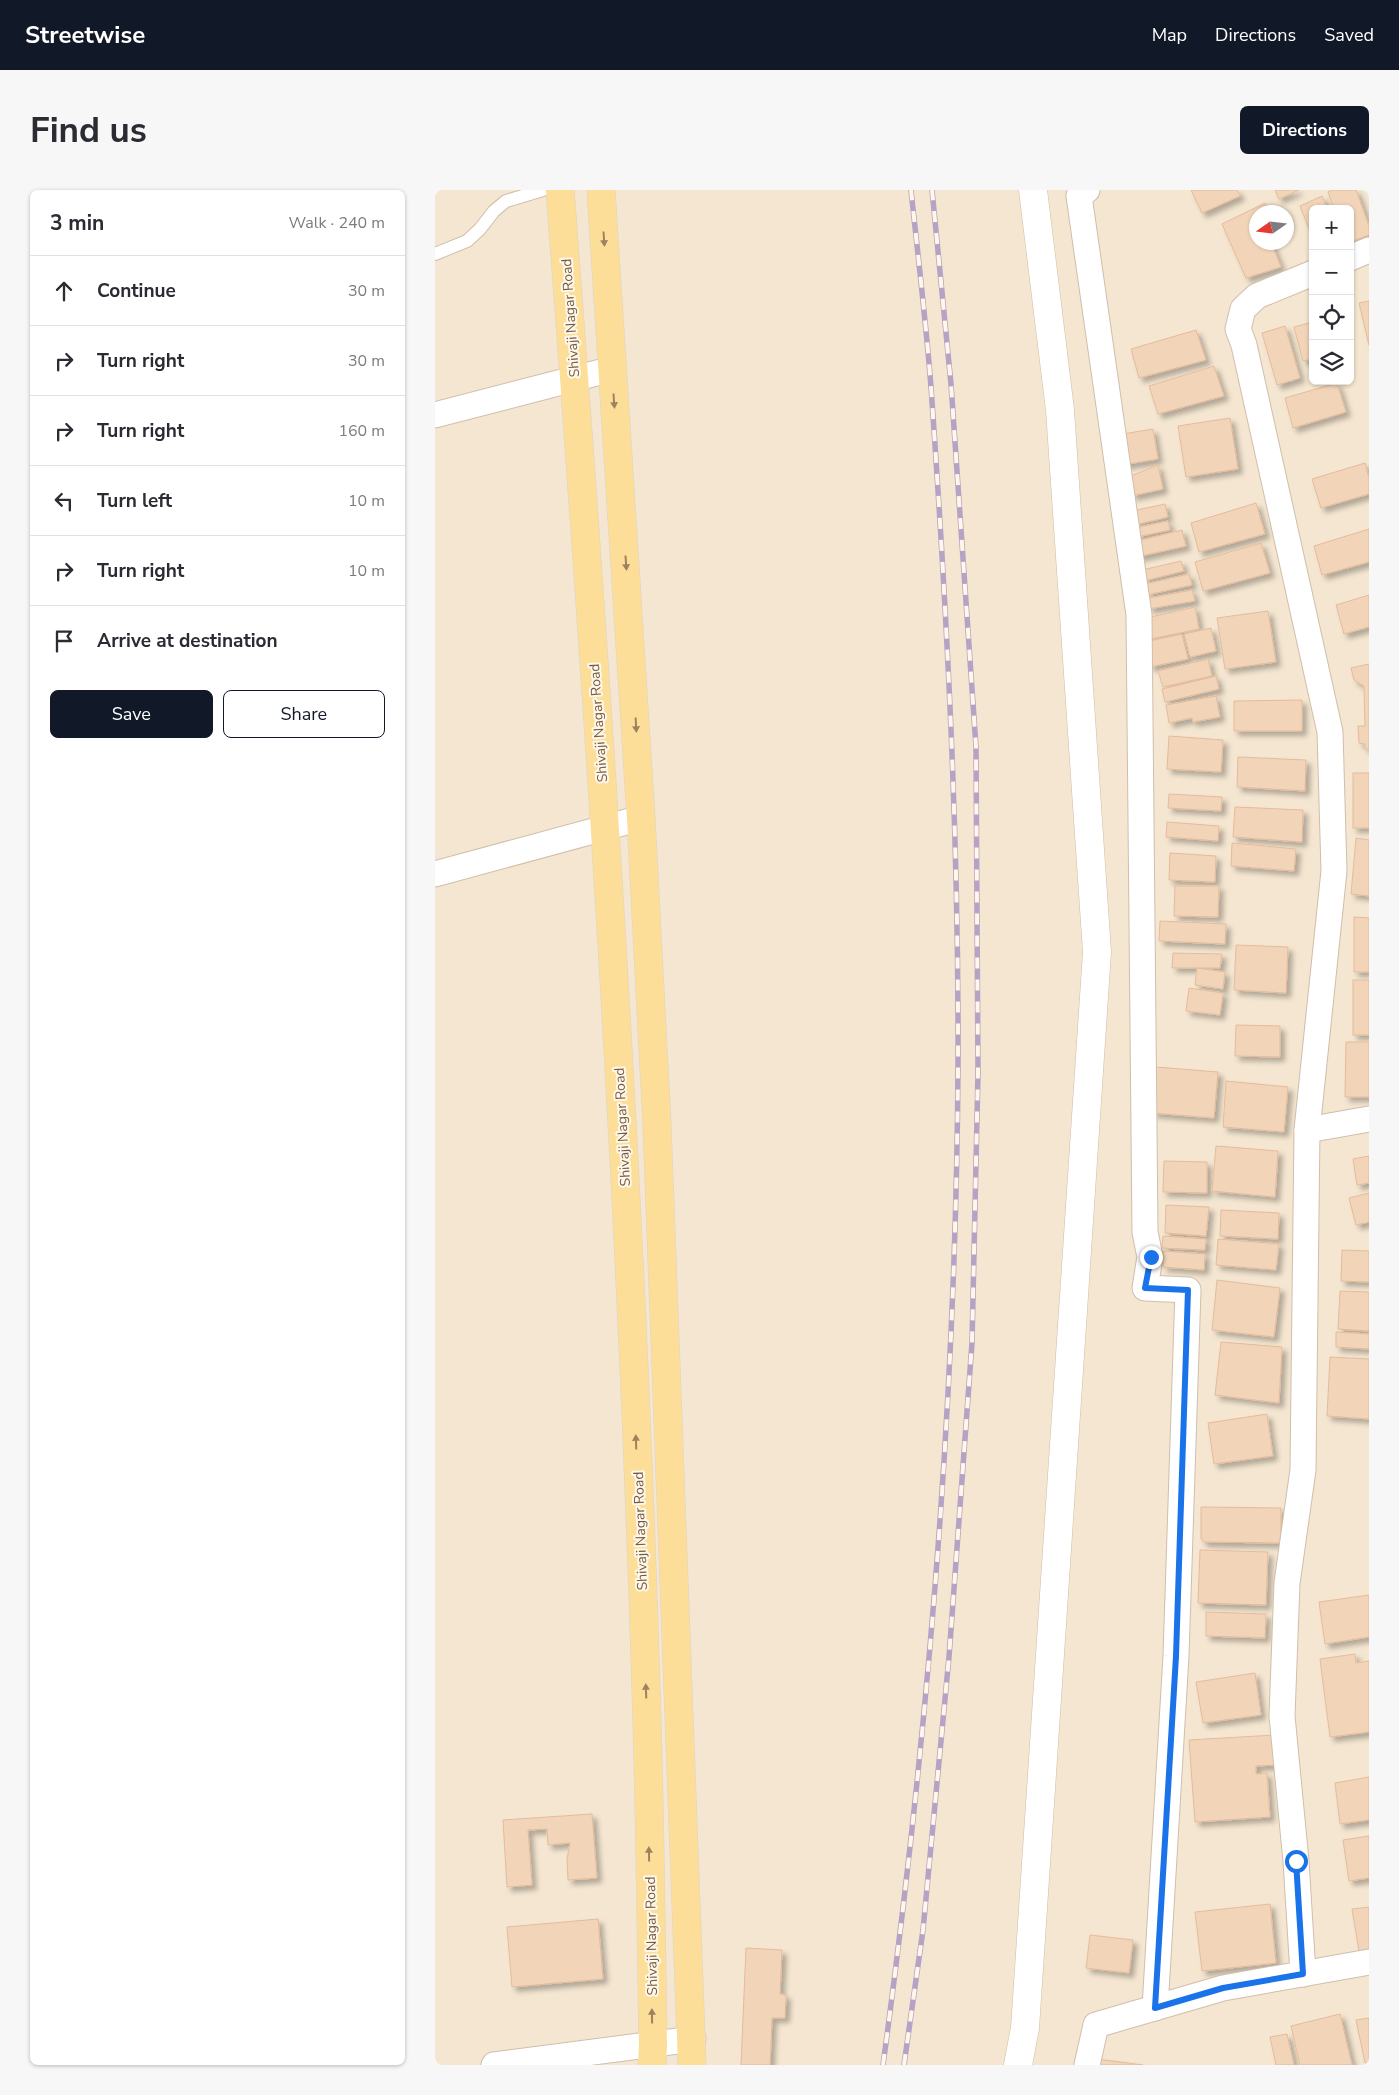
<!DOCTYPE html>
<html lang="en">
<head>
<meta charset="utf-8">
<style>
	:root { --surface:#fff; --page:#f7f7f7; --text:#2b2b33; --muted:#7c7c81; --line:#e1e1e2; --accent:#111827 }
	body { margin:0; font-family:"Nunito Sans",sans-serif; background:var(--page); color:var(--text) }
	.controls { position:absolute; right:15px; top:15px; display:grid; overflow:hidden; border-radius:8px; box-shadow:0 1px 4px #0004 }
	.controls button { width:45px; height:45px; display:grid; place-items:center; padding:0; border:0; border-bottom:1px solid var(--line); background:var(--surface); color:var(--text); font:25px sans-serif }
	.compass { position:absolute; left:814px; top:15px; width:45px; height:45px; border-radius:50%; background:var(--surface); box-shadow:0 1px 4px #0004; rotate:256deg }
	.stop { position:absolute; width:15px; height:15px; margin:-11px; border:4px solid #1a73e8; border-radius:50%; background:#fff }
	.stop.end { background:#1a73e8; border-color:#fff; box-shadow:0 1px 5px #0008 }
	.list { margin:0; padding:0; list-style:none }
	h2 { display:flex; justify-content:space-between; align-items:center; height:65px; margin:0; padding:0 20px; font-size:21px }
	h2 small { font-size:16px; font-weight:400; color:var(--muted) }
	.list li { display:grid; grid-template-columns:32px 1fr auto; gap:15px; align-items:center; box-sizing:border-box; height:70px; padding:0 20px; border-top:1px solid var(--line) }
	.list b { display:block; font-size:19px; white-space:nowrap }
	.list em { font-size:16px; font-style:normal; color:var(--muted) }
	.actions { display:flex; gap:10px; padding:15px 20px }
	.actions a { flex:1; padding:11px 0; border:1px solid var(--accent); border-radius:8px; text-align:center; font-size:18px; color:var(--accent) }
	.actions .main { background:var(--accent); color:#fff }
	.icon { flex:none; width:28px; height:28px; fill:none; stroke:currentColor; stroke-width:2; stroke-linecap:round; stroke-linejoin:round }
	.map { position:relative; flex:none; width:934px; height:1875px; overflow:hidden; border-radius:8px }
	header { display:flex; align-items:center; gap:30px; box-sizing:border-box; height:70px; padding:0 25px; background:var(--accent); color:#fff }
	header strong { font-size:24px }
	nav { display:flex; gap:28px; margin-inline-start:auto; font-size:18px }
	.intro { display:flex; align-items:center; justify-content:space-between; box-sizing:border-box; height:120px; padding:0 30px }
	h1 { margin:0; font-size:35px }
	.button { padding:12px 22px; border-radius:8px; background:var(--accent); color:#fff; font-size:18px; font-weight:700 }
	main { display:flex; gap:30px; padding:0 30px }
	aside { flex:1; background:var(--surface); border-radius:8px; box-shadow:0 1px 4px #0004 }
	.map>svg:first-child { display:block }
</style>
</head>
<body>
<header>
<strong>Streetwise</strong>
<nav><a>Map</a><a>Directions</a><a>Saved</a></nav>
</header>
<div class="intro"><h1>Find us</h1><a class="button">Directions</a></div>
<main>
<aside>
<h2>3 min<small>Walk · 240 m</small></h2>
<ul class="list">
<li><svg class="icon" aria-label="ahead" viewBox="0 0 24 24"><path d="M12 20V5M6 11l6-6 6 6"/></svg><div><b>Continue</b></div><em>30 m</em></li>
<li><svg class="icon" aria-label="right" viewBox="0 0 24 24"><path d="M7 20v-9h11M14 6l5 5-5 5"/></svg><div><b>Turn right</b></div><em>30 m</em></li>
<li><svg class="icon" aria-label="right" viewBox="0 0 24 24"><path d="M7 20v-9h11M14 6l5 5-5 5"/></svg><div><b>Turn right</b></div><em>160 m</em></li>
<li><svg class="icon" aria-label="left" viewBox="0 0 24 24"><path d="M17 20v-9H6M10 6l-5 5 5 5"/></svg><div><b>Turn left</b></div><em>10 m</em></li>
<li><svg class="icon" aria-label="right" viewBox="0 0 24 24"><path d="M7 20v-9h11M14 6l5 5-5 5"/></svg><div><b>Turn right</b></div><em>10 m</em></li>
<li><svg class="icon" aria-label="arrive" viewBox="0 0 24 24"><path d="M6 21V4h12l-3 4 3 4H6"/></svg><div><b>Arrive at destination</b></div></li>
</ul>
<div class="actions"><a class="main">Save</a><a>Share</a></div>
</aside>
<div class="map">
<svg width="934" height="1875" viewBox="0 0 934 1875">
	<defs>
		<filter id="shadow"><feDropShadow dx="4.5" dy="4.5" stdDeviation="2.5" flood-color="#0004"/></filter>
	</defs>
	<rect width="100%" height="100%" fill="#fcf4e2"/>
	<!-- residential -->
	<path fill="#f4e6d0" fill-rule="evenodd" d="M0,0H934V1875H0ZM878,19H915V191H878ZM822,22H852V52H822Z"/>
	<!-- building -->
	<g fill="#f2d4b9" stroke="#e5bb9a" filter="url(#shadow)">
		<polygon points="756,0 802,0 805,6 767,23"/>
		<polygon points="840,0 864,0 844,9"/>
		<polygon points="897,0 921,0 934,36 934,45 915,52 915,19 899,19 893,2"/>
		<polygon points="887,6 892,19 878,19 878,48 865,16"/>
		<polygon points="830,13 836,22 822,22 822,52 836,52 846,77 811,88 787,34"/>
		<polygon points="934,111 934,155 924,113"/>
		<polygon points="878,132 878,169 868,171 859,137"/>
		<polygon points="850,136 865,188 842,195 827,143"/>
		<polygon points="761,140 771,170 704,188 696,159"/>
		<polygon points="779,176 789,206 723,224 714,196"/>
		<polygon points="902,193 911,222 858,238 850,208"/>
		<polygon points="795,228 803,279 751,287 743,236"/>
		<polygon points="718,239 723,269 687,275 682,245"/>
		<polygon points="930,273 934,288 934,304 886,318 877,289"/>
		<polygon points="723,275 728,299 697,306 693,287"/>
		<polygon points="821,313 830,344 764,362 756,333"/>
		<polygon points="730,314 733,327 700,335 697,321"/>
		<polygon points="733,331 735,340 702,347 699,338"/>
		<polygon points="934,339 934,372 887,385 879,356"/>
		<polygon points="747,340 751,356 702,367 698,352"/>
		<polygon points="826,353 835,383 768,401 760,372"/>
		<polygon points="746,371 749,381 709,391 707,380"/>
		<polygon points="754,384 757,395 712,405 710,394"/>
		<polygon points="757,400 760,411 713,419 714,408"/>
		<polygon points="934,405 934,437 909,444 901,415"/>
		<polygon points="760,417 764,439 711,450 707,429"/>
		<polygon points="833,421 841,472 790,479 782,428"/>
		<polygon points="776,438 781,461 755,467 749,444"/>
		<polygon points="747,444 753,469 715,477 710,452"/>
		<polygon points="773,469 777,486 728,497 723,481"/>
		<polygon points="934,474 934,559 930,559 930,554 924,553 923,536 930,536 929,496 919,490 916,478"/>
		<polygon points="781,486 784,499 730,512 727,499"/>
		<polygon points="781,506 785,527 758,532 757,528 734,533 731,515"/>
		<polygon points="867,510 867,541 799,541 799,511"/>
		<polygon points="734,546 788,550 786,582 732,579"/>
		<polygon points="803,567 871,570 870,601 802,597"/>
		<rect x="918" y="583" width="16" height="55"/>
		<polygon points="734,604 787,607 786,621 733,618"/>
		<polygon points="800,617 868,620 867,652 798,647"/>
		<polygon points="732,632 784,636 783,651 731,647"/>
		<polygon points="921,648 934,650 934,706 916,704"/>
		<polygon points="797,653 861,659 859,681 796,676"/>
		<polygon points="735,663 781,666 780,692 734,690"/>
		<polygon points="740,696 784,696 783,727 739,726"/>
		<polygon points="919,727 934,728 934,782 919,782"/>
		<polygon points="725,731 791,734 790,754 724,751"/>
		<polygon points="801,755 853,757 851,803 799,800"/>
		<polygon points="738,763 787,764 785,778 737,778"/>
		<polygon points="762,778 790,782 788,799 760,795"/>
		<rect x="918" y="790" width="16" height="55"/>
		<polygon points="754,798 788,803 785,825 751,821"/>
		<polygon points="801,835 845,836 845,867 800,866"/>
		<polygon points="911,852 934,852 934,907 910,907"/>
		<polygon points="721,877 783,882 779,928 717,923"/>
		<polygon points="791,891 853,897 849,942 788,937"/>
		<polygon points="781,956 843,961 840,1007 777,1001"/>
		<polygon points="934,966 934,993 922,995 918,969"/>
		<polygon points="729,971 772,972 772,1003 728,1002"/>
		<polygon points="934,1003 934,1032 921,1035 914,1008"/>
		<polygon points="731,1015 774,1017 771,1046 730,1043"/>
		<polygon points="786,1020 844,1023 843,1049 785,1046"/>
		<polygon points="728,1046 771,1049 770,1060 727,1058"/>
		<polygon points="783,1049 844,1054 841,1080 781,1075"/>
		<polygon points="907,1060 934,1061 934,1092 906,1091"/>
		<polygon points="728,1061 770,1064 769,1080 728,1077"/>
		<polygon points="782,1090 845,1098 839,1147 777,1140"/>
		<polygon points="905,1101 934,1102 934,1141 903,1139"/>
		<polygon points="901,1142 934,1144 934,1159 901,1157"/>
		<polygon points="786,1152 847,1157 844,1213 780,1205"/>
		<polygon points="895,1167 934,1169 934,1229 892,1226"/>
		<polygon points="832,1224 838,1266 779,1274 773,1233"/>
		<polygon points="766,1317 846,1318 846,1353 769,1352 766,1349"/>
		<polygon points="765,1360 833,1362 831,1415 763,1413"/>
		<polygon points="934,1405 934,1447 890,1454 884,1412"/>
		<polygon points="771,1422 831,1424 830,1448 771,1446"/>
		<polygon points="920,1464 921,1473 934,1471 934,1542 895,1547 885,1469"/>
		<polygon points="820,1483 826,1525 768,1533 761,1492"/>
		<polygon points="840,1545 842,1575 821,1576 821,1584 832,1583 835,1627 760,1632 754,1550"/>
		<polygon points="934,1587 934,1630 905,1634 900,1593"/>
		<polygon points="157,1624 162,1688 133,1690 132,1669 135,1653 113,1655 112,1639 93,1640 97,1695 72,1697 68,1630"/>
		<polygon points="934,1646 934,1688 914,1691 908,1650"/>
		<polygon points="835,1714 841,1773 767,1781 760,1722"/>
		<polygon points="934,1717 934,1759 924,1761 917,1719"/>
		<polygon points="163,1729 168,1789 77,1797 72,1737"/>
		<polygon points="655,1745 698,1750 694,1783 651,1778"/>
		<polygon points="311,1758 347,1760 345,1804 351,1805 350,1828 337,1828 335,1875 306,1875"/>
		<polygon points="905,1824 917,1875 865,1875 856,1836"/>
		<polygon points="934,1828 934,1872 930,1873 921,1830"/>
		<polygon points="852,1844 859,1875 841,1875 835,1847"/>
		<polygon points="662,1869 708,1875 661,1875"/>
	</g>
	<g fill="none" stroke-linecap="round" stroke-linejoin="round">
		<defs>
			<polyline id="lane" points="0,64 32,51 45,39 59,21 71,11 108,0"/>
			<g id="street">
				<polyline points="652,0 644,6 704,425 710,1042 715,1067 710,1098 753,1100 741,1466 720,1818"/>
				<polyline points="915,68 934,60"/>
				<polyline points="0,225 177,179"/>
				<polyline points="0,684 206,628"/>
				<polyline points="872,940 934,929"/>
				<polyline points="868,1784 861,1671 847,1526 852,1393 868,1280 872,940 899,681 895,542 809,155 803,139 808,119 822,106 878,83"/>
				<polyline points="59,1875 258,1849"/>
				<polyline points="652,1875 661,1835 788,1798 934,1772"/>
			</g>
			<polyline id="secondary" points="583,1875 590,1838 662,762 625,220 598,0"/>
			<g id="primary">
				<path d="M125,0C163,499 196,999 211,1500C215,1618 216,1737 218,1855L217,1875"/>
				<polyline points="166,0 206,628 222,935 257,1875"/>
			</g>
		</defs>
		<!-- lane casing -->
		<use href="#lane" stroke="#d0beac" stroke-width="14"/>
		<!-- street casing -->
		<use href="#street" stroke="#d0beac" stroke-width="27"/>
		<!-- secondary casing -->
		<use href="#secondary" stroke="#d1bca6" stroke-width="29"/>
		<!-- primary casing -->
		<use href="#primary" stroke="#dbd4cf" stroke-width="29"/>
		<!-- lane -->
		<use href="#lane" stroke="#fff" stroke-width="12"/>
		<!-- street -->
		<use href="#street" stroke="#fff" stroke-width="25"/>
		<!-- secondary -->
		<use href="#secondary" stroke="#fff" stroke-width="28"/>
		<!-- primary -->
		<use href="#primary" stroke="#fcde99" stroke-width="28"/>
		<defs>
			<g id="rail">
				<path d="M448,1875C493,1544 521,1211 523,877C524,650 512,423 496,197C491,132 483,66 476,0"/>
				<polyline points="469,1875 488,1740 514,1467 537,1153 543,883 541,557 516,194 497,0"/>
			</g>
		</defs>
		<!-- rail casing -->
		<use href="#rail" stroke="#b7a1c5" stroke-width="5.5"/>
		<!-- rail -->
		<use href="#rail" stroke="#fff8e8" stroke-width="4" stroke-dasharray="11" stroke-linecap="butt"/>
	</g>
	<!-- one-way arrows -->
	<defs><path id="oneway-solid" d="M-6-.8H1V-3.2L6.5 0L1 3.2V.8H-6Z" transform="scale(1.25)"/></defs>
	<g fill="#9d8260">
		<use href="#oneway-solid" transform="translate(169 49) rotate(86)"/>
		<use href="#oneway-solid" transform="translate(179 211) rotate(86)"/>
		<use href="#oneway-solid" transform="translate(191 373) rotate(86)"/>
		<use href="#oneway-solid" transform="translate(201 535) rotate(87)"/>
		<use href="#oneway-solid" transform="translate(201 1252) rotate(-92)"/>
		<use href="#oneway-solid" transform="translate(211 1501) rotate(-92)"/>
		<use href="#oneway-solid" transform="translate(214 1664) rotate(-91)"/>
		<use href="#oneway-solid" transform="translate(217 1826) rotate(-91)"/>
	</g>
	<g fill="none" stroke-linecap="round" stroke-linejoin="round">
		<!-- route -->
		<polyline stroke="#1a73e8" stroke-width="6" points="716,1067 710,1098 753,1100 741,1466 720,1818 788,1798 868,1784 861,1671"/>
	</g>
	<g text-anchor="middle" stroke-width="4" stroke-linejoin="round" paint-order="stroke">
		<!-- street labels -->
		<g font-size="14" fill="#745b48" stroke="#fff8e8">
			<text transform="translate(135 128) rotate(-94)" y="5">Shivaji Nagar Road</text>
			<text transform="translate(163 533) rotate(-94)" y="5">Shivaji Nagar Road</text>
			<text transform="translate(187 937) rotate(-93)" y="5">Shivaji Nagar Road</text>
			<text transform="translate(205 1341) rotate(-92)" y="5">Shivaji Nagar Road</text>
			<text transform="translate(216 1746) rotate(-91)" y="5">Shivaji Nagar Road</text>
		</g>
	</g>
</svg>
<div class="controls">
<button>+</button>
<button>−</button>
<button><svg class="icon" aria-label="locate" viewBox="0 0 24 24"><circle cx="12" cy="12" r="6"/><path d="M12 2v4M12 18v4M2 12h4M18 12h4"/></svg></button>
<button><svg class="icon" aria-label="layers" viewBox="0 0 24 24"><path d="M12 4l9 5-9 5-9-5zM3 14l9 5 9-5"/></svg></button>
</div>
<svg class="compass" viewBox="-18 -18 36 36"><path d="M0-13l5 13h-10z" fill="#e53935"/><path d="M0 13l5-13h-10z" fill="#7c7c81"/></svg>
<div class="stop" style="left:861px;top:1671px"></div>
<div class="stop end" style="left:716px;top:1067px"></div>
</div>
</main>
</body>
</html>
